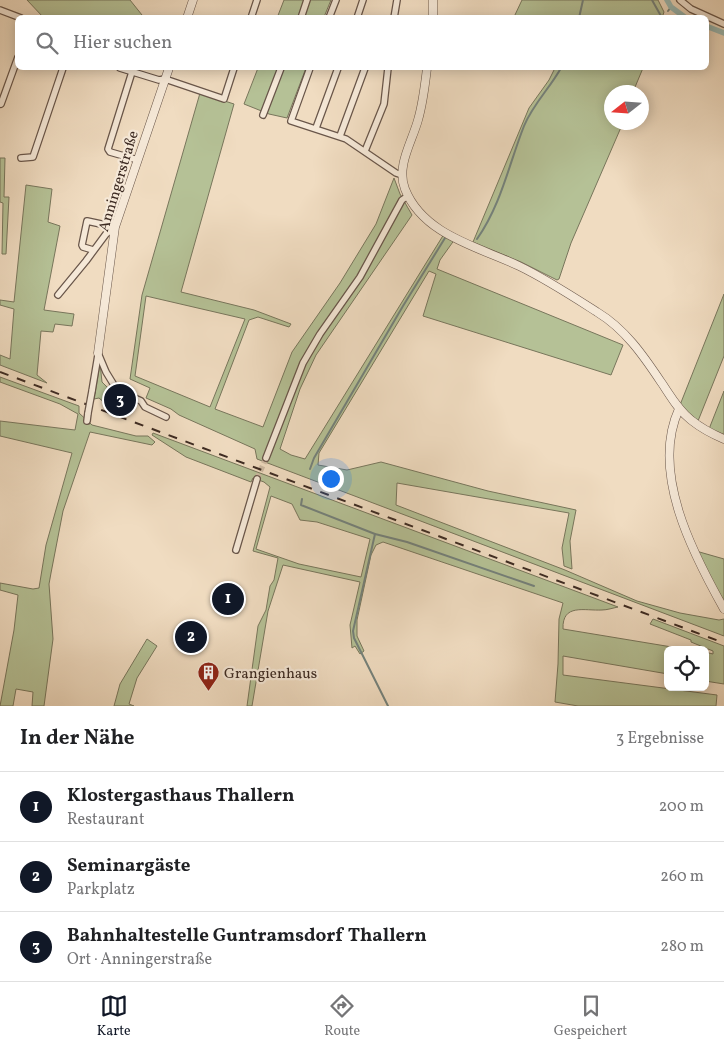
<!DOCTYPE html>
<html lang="de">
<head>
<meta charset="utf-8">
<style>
	:root { --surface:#fff; --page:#f6f6f6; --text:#202124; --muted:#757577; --line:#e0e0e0; --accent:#111827 }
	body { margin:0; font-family:Vollkorn,serif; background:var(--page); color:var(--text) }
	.controls { position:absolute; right:15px; bottom:15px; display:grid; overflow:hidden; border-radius:8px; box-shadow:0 2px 12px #0003 }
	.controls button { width:45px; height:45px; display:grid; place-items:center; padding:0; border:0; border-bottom:1px solid var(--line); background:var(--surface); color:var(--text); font:25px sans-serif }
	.compass { position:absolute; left:604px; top:85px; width:45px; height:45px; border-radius:50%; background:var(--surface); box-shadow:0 2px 12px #0003; rotate:253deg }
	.you { position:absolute; left:330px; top:478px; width:18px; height:18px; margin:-12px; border:4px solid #fff; border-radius:50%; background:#1a73e8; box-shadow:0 0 0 8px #1a73e833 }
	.badge { display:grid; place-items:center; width:32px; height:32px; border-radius:50%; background:var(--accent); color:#fff; font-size:16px; font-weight:700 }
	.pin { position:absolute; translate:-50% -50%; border:2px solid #fff; box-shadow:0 1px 5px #0006 }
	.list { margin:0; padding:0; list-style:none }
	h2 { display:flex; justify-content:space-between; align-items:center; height:65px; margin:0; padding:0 20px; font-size:21px }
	h2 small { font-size:16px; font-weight:400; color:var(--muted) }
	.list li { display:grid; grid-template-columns:32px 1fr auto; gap:15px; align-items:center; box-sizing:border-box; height:70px; padding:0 20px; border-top:1px solid var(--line) }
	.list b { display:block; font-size:19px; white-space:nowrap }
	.list p { margin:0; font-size:16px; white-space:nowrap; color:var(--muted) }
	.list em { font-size:16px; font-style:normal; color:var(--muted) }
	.icon { flex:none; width:28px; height:28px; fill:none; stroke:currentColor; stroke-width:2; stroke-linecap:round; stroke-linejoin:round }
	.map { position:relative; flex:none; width:724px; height:706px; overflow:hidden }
	.search { position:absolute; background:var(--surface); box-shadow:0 2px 12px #0003; left:15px; right:15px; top:15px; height:55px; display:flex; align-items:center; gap:12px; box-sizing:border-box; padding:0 18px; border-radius:8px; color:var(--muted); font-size:19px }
	.sheet { height:275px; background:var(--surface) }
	nav { display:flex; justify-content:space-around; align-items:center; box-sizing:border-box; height:70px; border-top:1px solid var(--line); background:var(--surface); font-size:14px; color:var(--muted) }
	nav a { display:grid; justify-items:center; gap:2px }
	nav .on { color:var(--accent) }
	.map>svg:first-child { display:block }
</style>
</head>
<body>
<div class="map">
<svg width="724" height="706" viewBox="0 0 724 706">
	<rect width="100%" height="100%" fill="#f0dcc1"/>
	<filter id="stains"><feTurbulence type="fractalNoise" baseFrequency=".004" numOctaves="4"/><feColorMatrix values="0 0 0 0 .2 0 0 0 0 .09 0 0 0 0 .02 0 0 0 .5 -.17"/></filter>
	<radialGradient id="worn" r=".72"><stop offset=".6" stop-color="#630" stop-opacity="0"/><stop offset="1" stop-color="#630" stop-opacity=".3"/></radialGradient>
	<!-- green -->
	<g fill="#b5c196" stroke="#78765c" fill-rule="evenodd">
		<polygon points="27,0 130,0 142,15 142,18 43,17"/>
		<polygon points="284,0 331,0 324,17 277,18"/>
		<polygon points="522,0 658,0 664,12 662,18 514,17"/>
		<polygon points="258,68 306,68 287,118 269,114 244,104"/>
		<polygon points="555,68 643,68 633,92 612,92 612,122 623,123 622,125 571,243 559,279 557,280 521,262 473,242 529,108 549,80"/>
		<path d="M200,93L234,104L181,292L254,310L291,324L289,327L258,317L249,320L215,409L263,427L292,352L340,283L376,224L394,178L400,194L412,215L316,355L300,389L280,449L291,455L305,459L444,234L455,239L440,260L437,269L623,345L611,375L423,316L436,274L429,271L319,453L318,465L347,470L381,462L488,491L576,510L570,541L572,569L564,566L562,548L569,513L397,483L396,505L565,570L637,601L680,613L719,620L724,619V636L257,459L255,449L179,415L171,409L146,398L150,388L130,379L142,295ZM146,296L245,319L210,407L135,376Z"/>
		<polygon points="0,158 5,158 4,197 9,197 6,254 2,254 3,203 0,202"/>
		<polygon points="26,185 52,189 48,222 60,226 44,310 74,314 72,326 55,324 53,332 41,331 37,375 47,383 0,365 0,355 10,359 14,309 0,305 0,300 14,302"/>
		<polygon points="724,294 724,356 698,421 680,405"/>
		<polygon points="100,363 102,382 113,393 111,403 106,404 99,398 94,399"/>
		<polygon points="0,377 79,406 79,413 92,425 136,436 148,436 155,442 152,445 90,432 63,511 51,573 49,584 53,639 44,706 32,706 33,692 16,689 13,706 0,706 14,630 18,595 0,590 0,583 33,589 39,588 46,545 72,453 0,436 0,421 75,430 78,414 60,404 0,382"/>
		<polygon points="724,391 724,436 709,429"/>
		<path d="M153,433L618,607C613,608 607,610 602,610C585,611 562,603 563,629L690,650H668V674L563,656V675L717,695L716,706H578L555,702L558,664L559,619L563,603L383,542L376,545L371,555L357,620V636L364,651L360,654L355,646L352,648L350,625L360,582L283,565L268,611L252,706H247L258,626L266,610L270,586L274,580L278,558L253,551L270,487L264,482L253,478L251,482L186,457L152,435ZM271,496L292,504L300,520L317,522L370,539L361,577L299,564L256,549Z"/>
		<polygon points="696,551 724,559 724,602"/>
		<polygon points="653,619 724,646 724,684 705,681 705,652 713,654 713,651 691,642 691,640 650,624"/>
		<polygon points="147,639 157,646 137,678 129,704 134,706 114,706 120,684"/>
	</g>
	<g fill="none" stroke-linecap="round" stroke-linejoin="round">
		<!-- stream -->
		<g stroke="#74817b" stroke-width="2">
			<polyline points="652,0 661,16"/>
			<polyline points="668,11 671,7"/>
			<polyline points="579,18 583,0"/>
			<path d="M477,239C501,205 509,164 524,126C533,104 550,88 561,68"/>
			<polyline points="310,469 314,458 403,306 445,238"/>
			<polyline points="302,499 301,505 375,534 407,542 534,586"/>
			<polyline points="375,534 353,631 354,638 388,706"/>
		</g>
		<!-- canal -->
		<g stroke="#9abbb6" stroke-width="5.5">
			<polyline points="667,0 671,7 686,18"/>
			<polyline points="706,26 724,33"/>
		</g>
		<!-- minor-tunnel -->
		<polyline stroke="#ccb8a1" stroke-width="5.5" stroke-dasharray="5.5 3" stroke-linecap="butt" points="257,479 266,458"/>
		<defs>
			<g id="minor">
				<polyline points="680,0 691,9 724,24"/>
				<polyline points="0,10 21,18"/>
				<polyline points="251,18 257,0"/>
				<polyline points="301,18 307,0"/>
				<polyline points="329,18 336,0"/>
				<polyline points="357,18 363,0"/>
				<polyline points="394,18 397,0"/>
				<polyline points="120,68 159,80 165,79 224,99 234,68"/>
				<polyline points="310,68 291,121 346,139 396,173 402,175"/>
				<polyline points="132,72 108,149 110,152 138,160"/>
				<polyline points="0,103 1,104 18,57"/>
				<polyline points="263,115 281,68"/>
				<polyline points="316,128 338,68"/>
				<polyline points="340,136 365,68"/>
				<polyline points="365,151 384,104 388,68"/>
				<polyline points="21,158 33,157 63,68"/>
				<polyline points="93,250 83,247 82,245 87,221 115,227"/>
				<polyline points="58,295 86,261 106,234 115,227"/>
				<polyline points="98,353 106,372 117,390 141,401 145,407 166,417"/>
				<polyline points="92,391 98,355"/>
				<polyline points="87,421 88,413"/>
				<polyline points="266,458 303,363 320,334 360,277 402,200 408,196"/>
				<polyline points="236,550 257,479"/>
			</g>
			<g id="tertiary">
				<polyline points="187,18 193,0"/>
				<polyline points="433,18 433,0"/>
				<path d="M427,68C425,85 423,103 418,120C412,142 396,166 405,189C423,235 479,247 519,266C546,279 572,296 597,312C625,329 643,355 661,382C670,395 678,410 691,420C701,428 712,434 724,439"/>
				<polyline points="98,353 115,227 169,68"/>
				<path d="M679,409C650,472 693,554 724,609"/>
			</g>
		</defs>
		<!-- minor casing -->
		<use href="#minor" stroke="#69564a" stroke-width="8"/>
		<!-- tertiary casing -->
		<use href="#tertiary" stroke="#69564a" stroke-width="9"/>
		<!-- minor -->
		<use href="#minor" stroke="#f5e8d7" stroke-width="5.5"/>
		<!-- tertiary -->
		<use href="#tertiary" stroke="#f5e8d7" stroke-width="8"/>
		<!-- rail -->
		<polyline stroke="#3c2a22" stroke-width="2" stroke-dasharray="9 9" stroke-linecap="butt" points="0,372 724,643"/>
		<defs>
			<polyline id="minor-bridge" points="88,413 92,391"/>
		</defs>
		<!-- minor-bridge casing -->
		<use href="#minor-bridge" stroke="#69564a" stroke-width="8" stroke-linecap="butt"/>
		<!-- minor-bridge -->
		<use href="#minor-bridge" stroke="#f5e8d7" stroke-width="5.5"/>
	</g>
	<!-- icons -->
	<defs>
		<symbol id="building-pin" viewBox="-11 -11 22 30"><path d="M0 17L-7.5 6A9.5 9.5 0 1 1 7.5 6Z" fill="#8f2418" stroke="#f5e8d7"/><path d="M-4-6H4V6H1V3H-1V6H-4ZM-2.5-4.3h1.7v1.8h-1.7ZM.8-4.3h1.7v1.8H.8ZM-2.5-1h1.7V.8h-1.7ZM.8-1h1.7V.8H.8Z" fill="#fff"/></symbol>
	</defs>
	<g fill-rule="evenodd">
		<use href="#building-pin" x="196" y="660" width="25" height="34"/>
	</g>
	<g text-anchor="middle" stroke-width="4.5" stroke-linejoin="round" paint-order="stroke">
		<!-- street labels -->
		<g font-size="15" fill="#3c2a22" stroke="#f5e8d7">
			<text transform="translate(118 181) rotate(-73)" y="5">Anningerstraße</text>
		</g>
		<!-- poi labels -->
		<g font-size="15" fill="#3c2a22" stroke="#f5e8d7" text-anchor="start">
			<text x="224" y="678">Grangienhaus</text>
		</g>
	</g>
	<rect width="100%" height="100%" filter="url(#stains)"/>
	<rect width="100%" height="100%" fill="url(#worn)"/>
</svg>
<div class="controls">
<button><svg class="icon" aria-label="locate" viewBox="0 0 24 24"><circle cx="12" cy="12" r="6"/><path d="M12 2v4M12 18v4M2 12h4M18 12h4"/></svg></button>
</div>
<svg class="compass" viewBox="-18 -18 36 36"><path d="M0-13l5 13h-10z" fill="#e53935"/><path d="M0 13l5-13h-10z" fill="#757577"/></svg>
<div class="you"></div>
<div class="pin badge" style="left:228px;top:599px">1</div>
<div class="pin badge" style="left:191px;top:637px">2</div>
<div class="pin badge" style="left:120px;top:400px">3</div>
<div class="search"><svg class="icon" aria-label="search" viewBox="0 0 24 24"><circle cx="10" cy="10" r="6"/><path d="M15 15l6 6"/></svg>Hier suchen</div>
</div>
<section class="sheet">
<h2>In der Nähe<small>3 Ergebnisse</small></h2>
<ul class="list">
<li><span class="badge">1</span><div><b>Klostergasthaus Thallern</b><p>Restaurant</p></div><em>200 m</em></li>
<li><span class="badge">2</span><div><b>Seminargäste</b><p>Parkplatz</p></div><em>260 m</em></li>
<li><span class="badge">3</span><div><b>Bahnhaltestelle Guntramsdorf Thallern</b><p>Ort · Anningerstraße</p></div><em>280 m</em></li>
</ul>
</section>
<nav>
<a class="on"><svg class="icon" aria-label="map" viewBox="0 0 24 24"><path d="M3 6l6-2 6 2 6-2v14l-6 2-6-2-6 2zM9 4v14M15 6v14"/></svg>Karte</a>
<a><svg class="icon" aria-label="directions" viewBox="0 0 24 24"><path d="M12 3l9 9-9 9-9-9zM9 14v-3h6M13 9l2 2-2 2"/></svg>Route</a>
<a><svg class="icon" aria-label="saved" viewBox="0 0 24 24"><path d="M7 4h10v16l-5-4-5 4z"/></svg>Gespeichert</a>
</nav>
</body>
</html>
